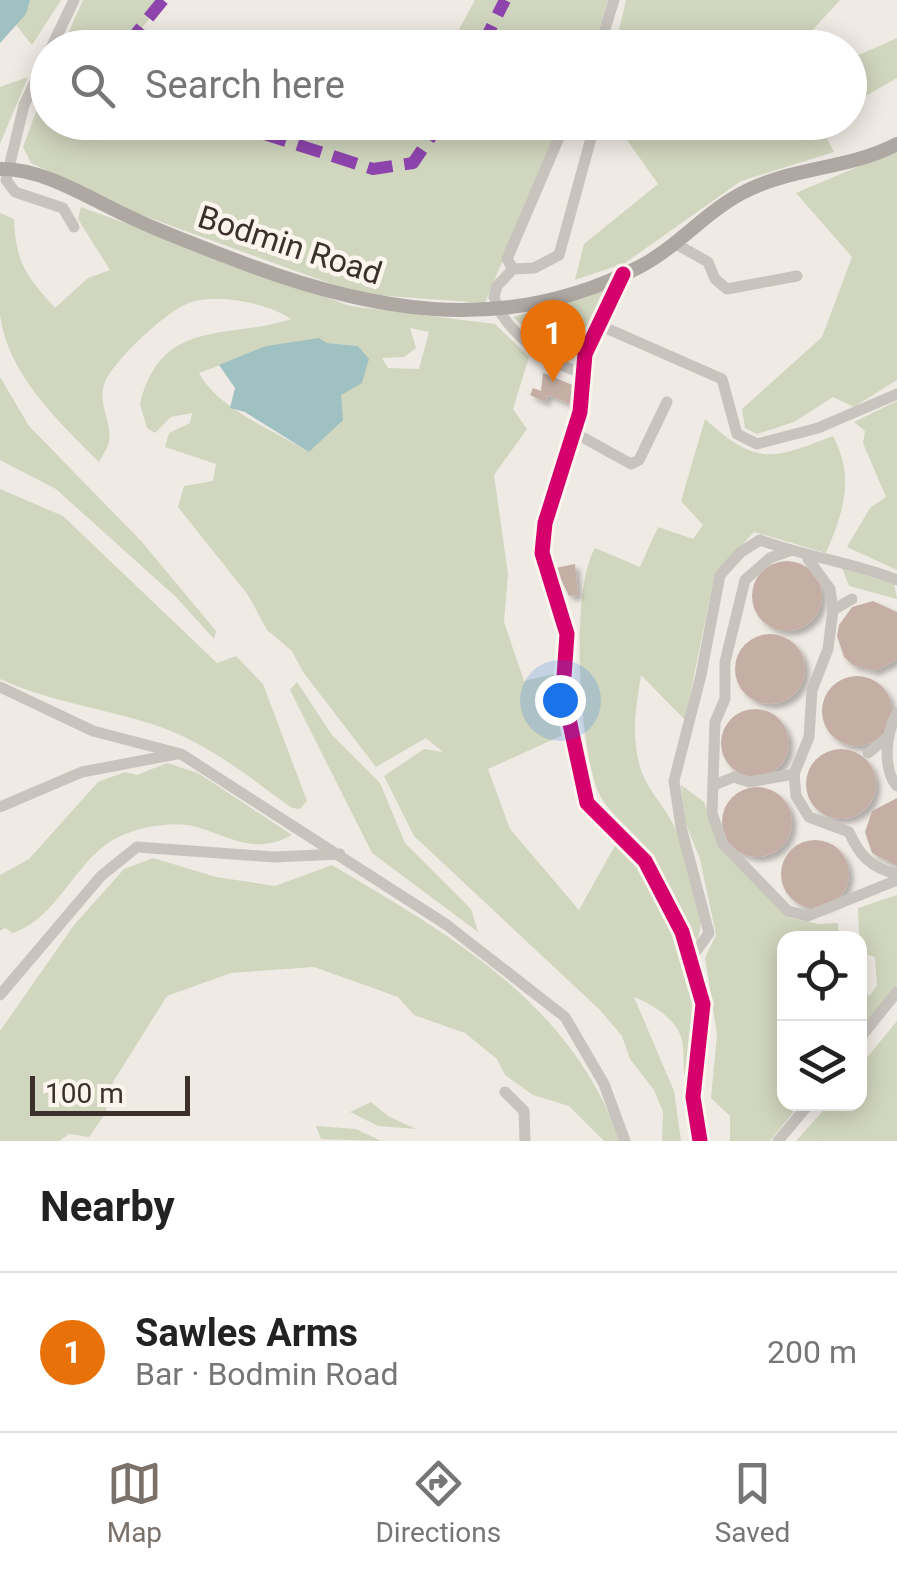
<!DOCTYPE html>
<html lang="en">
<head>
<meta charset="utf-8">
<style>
	:root { --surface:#fff; --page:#f2f2f2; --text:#222; --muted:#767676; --line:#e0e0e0; --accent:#7a716b }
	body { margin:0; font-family:Roboto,sans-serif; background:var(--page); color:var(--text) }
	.controls { position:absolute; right:30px; bottom:30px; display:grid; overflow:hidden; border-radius:20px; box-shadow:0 5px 25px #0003 }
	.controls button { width:90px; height:90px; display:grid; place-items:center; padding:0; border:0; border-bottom:2px solid var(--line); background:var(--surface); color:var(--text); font:50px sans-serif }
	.scale { position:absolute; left:30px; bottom:25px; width:160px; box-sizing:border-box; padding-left:10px; border:5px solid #3b302a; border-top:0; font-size:28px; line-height:35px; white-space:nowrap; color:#3b302a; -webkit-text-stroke:8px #fcf5ed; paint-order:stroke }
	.you { position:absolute; left:560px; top:700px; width:35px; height:35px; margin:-25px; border:8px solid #fff; border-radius:50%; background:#1a73e8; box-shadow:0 0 0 15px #1a73e833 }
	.badge { display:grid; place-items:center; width:65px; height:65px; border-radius:50%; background:var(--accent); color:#fff; font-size:32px; font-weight:700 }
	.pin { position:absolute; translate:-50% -82px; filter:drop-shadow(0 2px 5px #0008) }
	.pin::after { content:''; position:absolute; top:52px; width:35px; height:30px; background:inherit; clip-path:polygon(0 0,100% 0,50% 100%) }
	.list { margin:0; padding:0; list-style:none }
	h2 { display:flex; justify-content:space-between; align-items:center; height:130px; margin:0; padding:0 40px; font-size:42px }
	h2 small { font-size:32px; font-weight:400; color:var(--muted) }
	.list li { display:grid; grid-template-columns:65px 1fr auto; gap:30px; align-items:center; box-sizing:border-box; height:160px; padding:0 40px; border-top:2px solid var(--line) }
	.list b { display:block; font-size:38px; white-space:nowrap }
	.list p { margin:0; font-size:32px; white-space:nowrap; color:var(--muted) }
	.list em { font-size:32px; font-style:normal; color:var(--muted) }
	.icon { flex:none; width:55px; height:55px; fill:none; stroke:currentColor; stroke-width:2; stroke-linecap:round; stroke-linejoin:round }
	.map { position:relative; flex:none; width:897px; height:1141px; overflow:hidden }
	.search { position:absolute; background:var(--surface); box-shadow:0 5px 25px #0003; left:30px; right:30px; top:30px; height:110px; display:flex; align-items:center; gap:25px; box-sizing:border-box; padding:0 35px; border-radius:55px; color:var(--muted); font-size:38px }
	.sheet { height:290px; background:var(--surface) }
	nav { display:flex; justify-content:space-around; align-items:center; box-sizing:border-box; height:140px; border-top:2px solid var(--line); background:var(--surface); font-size:28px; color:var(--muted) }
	nav a { display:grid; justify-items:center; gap:5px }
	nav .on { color:var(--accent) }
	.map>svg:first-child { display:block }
</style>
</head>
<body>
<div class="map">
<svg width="897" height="1141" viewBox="0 0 897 1141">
	<defs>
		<filter id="shadow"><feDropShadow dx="4.5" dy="4.5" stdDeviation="2.5" flood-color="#0004"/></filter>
	</defs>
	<rect width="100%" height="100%" fill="#f0eae4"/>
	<!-- green -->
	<g fill="#d1d6be" fill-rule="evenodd">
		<polygon points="30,0 61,0 32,45 16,25"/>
		<polygon points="83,0 165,0 126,47 62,47"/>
		<polygon points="475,0 608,0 593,47 449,48"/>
		<polygon points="626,0 840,0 797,47 615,47"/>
		<polygon points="897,38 897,78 850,105 850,59"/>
		<polygon points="28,77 0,144 0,87"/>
		<polygon points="47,82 48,122 296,123 350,138 393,132 403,123 560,123 485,303 359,294 139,214 31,163 23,147"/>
		<polygon points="615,123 819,123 834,152 741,181 625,263 575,280 584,244 658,184"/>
		<polygon points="897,150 897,380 854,407 833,397 794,422 757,434 745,428 742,409 822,337 852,257 796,193"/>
		<path d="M81,207L350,306L495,324L529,357L513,409L527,429L494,475L508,574L504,622L524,681L558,673L565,734L488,769L510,829L579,910L617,842C653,877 694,957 694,1009C694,1035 690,1061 689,1087C681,1071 685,1063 683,1047C682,1022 654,1005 634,997L674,1091L681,1141H662L663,1112L654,1090L630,1059L622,1036L600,1010L414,836L384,776L424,749L443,752L426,738L376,767L303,672L292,651L267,630L248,595L178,507L184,486L213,481L216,464L165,447L169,433L190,423L192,413L171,417L155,433L147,428L140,404C161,317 228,340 291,319C267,303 223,295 195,301C172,305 115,359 105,382C96,403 113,422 109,442C108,448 102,456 99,462C59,422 8,375 0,315C0,282 0,246 0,213L14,219C16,263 26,276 55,308L88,278L110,270L78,219ZM410,328L429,332L419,369L388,368L382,358L404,357L416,348ZM326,343L358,346L341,395L309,452C274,430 219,410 199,373L236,359Z"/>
		<polygon points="621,284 589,344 573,359 555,354 513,317"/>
		<polygon points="0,377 29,426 142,542 216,631 214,639 176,597 56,489 0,460"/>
		<polygon points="897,401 897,570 847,547 870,508 886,497 863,443 865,431 854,422"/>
		<path d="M705,419C757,466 771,460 833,436C855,478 844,510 826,553L754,532L715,573L685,720L641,675C636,708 631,734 640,767C646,789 666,807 675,828C687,857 710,912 697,941C682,913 668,881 650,854C635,830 608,816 597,789C579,742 570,590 595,548L640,567L658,527L693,539L703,525L681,501Z"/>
		<path d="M0,489L63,516L217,663L236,656L263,684L307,801L300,809L292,808C248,776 206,742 155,725C103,708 50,702 0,679Z"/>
		<polygon points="842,568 894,584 897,599 849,586"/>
		<polygon points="297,682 332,735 380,783 405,843 471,909 478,932 372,853 290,690"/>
		<path d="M167,763L198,773L292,835C255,855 233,838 197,827C176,821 147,826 128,833C77,850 63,916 13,933L5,928L0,931V875L29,859L98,782L125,772L137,775Z"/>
		<polygon points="681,785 704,802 720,848 789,917 818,924 838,923 838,938 784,938 784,1104 800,1104 770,1141 730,1141 730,1116 711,1098 717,1035 705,958 716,935 700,859 685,822"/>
		<path d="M153,858L216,877L275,886L332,865C451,936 571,1002 620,1141H604L569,1106L533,1095L505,1075L497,1059L465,1033L414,1015L398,997L314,967L231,973L167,996L113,1082L105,1114L89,1137L69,1134L59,1141H0V1031L74,925L124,869Z"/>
		<polygon points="897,895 897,985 860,1031 860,994 870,995 877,986 875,957 860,952 858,908"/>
		<polygon points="897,1021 897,1141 796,1141 829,1104 860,1104 860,1066"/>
		<polygon points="371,1102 388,1116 416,1129 378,1126 350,1112"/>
		<polygon points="316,1126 356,1129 381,1141 321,1139"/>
	</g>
	<!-- water -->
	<g fill="#9fc1c2">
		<polygon points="0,0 30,0 26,14 0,43"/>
		<polygon points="319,338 327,343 358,346 369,359 362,383 341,395 343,420 309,452 245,412 230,408 235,388 219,365 266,346"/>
	</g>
	<!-- building -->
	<g fill="#c5afa5" filter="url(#shadow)">
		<polygon points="543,373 575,386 573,405 548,395 545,402 530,395 533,388 541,391"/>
		<circle cx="787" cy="596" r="35"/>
		<polygon points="575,564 578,595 569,596 562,581 558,582 555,568"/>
		<polygon points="873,601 897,612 897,660 875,671 853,665 844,657 837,636 839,625 852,607"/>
		<circle cx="770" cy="669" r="35"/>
		<circle cx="857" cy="711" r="35"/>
		<circle cx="755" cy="743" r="34"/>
		<circle cx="841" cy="784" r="35"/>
		<circle cx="757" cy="822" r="35"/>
		<polygon points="897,798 897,866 872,853 865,832 872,811"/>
		<circle cx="815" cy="874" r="34"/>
	</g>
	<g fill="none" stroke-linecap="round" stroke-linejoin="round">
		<!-- minor -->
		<g stroke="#c9c3bd" stroke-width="11">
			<polyline points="51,48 74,0"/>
			<polyline points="599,48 614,0"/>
			<polyline points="48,55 24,105 6,180 15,192 63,208 74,227"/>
			<polyline points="676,244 708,262 715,279 727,289 797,276"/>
			<polyline points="513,269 507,259 563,128 570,122"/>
			<polyline points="623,274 585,354 580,412 545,523 542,553 567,634 563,691 587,803 645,861 682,932 703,1004 693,1097 700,1141"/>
			<polyline points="599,325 722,379 737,434 757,444 818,428 897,394"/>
			<path d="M582,373C549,363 504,332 494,297L497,286L513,269L534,268L559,255L593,131L585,122"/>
			<polyline points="575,433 631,464 639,460 667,402"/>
			<polyline points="789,551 770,558 745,580 725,662 725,699 715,722 712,813 723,844 788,911 808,916 897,880"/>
			<path d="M808,559L830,589L833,610L828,649L812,690L809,737L794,774L796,796L809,817L849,832C859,855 871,868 897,874"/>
			<polyline points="833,610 852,599"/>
			<polyline points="0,687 93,731 181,754 447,925 565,1017 604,1084 625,1141"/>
			<path d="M897,713C886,733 882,769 897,786"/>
			<polyline points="868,753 888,737"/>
			<polyline points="714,785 734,777 749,782 794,774"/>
			<polyline points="0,807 82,772 177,754"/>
			<path d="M690,960L709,933L681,827L674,781L701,675L720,575L741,552L760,540C806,557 851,562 897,580"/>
			<polyline points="0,995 101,876 137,847 274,857 340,854"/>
			<polyline points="860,1038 897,992"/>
			<polyline points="505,1092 524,1111 525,1141"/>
			<polyline points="778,1141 809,1104"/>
		</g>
		<!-- major -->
		<path stroke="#aea7a2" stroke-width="14" d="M0,169C45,168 93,201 134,219C164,233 194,244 225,256C364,311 502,339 641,266C679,246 707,210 746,191C793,167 850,169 897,144"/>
		<!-- quiet -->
		<g stroke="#8e44ad" stroke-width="12" stroke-dasharray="25 12" stroke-linecap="butt">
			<polyline points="132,48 130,41 163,0"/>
			<polyline points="481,48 505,0"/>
			<polyline points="227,122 373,169 413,163 441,122"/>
		</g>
		<defs>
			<polyline id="cycleway" points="623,274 585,354 580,412 545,523 542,553 567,634 563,691 587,803 645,861 682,932 703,1004 693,1097 700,1141"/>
		</defs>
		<!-- cycleway casing -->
		<use href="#cycleway" stroke="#fcf5ed" stroke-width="21"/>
		<!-- cycleway -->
		<use href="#cycleway" stroke="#d6006c" stroke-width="15"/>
	</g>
	<g text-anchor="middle" stroke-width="9" stroke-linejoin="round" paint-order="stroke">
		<!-- street labels -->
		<g font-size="32" fill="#3b302a" stroke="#fcf5ed">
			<text transform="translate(290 245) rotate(18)" y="11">Bodmin Road</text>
		</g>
	</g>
</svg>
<div class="controls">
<button><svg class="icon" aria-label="locate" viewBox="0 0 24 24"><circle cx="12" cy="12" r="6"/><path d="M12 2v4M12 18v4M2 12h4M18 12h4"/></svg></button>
<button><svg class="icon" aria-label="layers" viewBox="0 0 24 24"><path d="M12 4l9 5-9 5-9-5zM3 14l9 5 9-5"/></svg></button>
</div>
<div class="scale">100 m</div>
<div class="you"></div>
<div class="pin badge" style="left:553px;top:382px;background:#e8710a">1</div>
<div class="search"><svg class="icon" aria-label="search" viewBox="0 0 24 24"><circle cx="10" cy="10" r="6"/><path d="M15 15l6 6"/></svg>Search here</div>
</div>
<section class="sheet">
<h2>Nearby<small></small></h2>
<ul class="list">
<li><span class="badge" style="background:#e8710a">1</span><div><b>Sawles Arms</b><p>Bar · Bodmin Road</p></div><em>200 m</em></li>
</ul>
</section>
<nav>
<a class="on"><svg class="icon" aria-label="map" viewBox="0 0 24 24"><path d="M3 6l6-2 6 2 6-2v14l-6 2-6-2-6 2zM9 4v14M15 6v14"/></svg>Map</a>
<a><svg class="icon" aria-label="directions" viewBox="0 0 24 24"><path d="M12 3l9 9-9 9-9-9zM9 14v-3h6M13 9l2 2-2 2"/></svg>Directions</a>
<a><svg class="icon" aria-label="saved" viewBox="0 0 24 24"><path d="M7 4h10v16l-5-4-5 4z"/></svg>Saved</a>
</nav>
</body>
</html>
